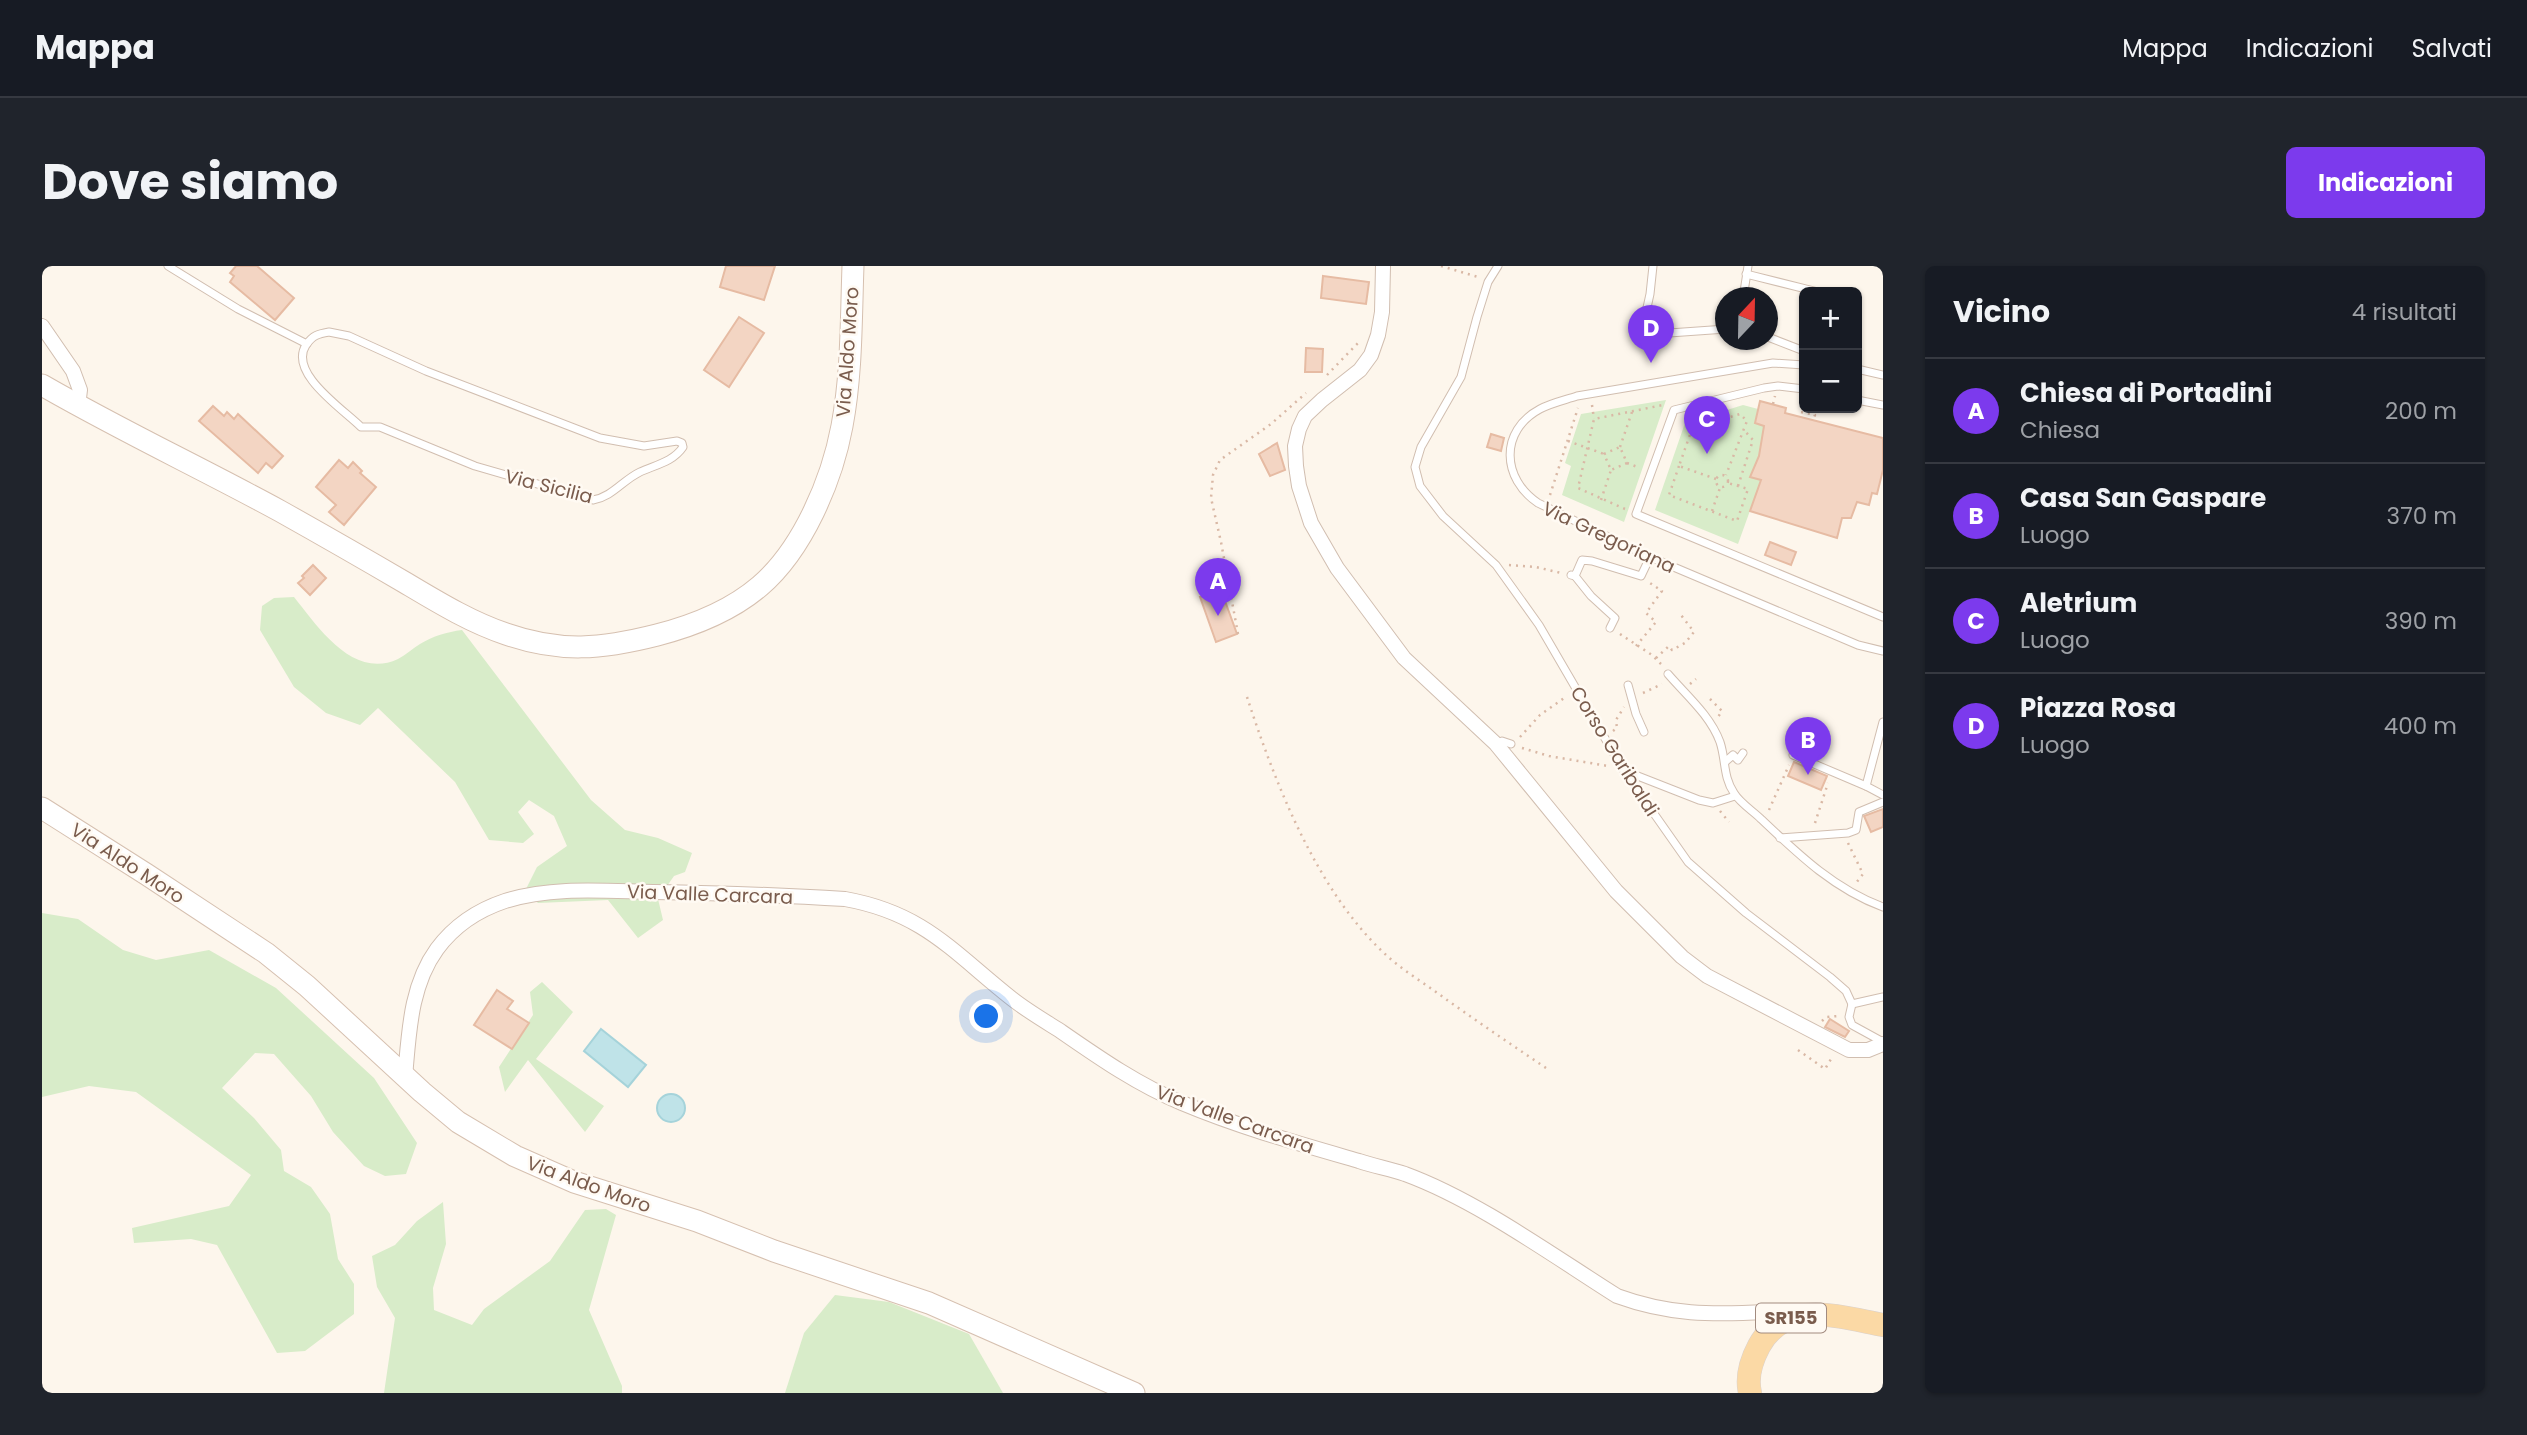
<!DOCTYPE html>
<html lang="it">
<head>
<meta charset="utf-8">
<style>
	:root { --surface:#171b24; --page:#20242c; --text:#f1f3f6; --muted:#9ea1a6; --line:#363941; --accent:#7c3aed }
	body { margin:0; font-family:Poppins,sans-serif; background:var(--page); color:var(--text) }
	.controls { position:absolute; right:21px; top:21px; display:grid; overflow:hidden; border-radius:10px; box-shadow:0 2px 5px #0004 }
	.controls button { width:63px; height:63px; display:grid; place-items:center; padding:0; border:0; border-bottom:2px solid var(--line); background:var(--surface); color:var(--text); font:35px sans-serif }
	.compass { position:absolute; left:1673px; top:21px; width:63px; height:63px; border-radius:50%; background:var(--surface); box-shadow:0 2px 5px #0004; rotate:22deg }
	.you { position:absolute; left:945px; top:751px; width:24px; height:24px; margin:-18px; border:5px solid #fff; border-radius:50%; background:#1a73e8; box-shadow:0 0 0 10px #1a73e833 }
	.badge { display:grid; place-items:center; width:46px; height:46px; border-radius:50%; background:var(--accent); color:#fff; font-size:23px; font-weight:700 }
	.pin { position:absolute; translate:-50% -58px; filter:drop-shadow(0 2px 4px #0008) }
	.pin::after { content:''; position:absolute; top:37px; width:24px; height:21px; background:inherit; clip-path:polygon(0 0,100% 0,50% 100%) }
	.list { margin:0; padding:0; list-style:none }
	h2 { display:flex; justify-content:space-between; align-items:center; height:91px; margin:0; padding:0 28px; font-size:30px }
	h2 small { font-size:23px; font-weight:400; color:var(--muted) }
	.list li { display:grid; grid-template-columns:46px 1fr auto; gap:21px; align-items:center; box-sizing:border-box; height:105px; padding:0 28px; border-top:2px solid var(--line) }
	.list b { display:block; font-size:26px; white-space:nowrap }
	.list p { margin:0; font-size:23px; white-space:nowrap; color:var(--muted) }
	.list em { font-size:23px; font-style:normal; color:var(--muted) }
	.map { position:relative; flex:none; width:1841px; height:1127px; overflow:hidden; border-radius:10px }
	header { display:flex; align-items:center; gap:42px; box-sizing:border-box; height:98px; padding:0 35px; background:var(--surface); border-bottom:2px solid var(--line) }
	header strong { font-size:33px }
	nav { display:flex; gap:38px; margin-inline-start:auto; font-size:24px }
	.intro { display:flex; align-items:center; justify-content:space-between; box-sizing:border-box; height:168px; padding:0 42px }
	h1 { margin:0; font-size:49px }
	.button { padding:18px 32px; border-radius:10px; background:var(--accent); color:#fff; font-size:24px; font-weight:700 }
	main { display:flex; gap:42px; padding:0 42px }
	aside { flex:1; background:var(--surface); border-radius:10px; box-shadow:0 2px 5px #0004 }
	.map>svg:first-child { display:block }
</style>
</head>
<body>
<header>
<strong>Mappa</strong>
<nav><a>Mappa</a><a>Indicazioni</a><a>Salvati</a></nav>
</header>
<div class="intro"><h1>Dove siamo</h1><a class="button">Indicazioni</a></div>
<main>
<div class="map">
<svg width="1841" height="1127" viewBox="0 0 1841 1127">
	<rect width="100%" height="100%" fill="#fdf6ec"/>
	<!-- green -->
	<g fill="#d8ecc9">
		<polygon points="1624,134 1582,256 1520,229 1529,200 1523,197 1539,148"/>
		<polygon points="1701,139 1716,143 1713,157 1730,161 1709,211 1719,214 1696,278 1613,244 1643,157"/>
		<path d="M252,331C276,361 311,414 356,393C364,389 371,382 378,378C391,370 405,366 420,364L549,534L583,564L616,572L650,587L643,606L632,610L616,633L621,654L596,672L566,634L496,637L483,625L495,601L525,580L512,550L487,534L476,546L492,568L481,577L447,574L413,516L336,442L318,459L284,447L252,421L218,364L220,340L232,332Z"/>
		<polygon points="0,647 36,653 81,684 114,694 167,684 234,722 332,812 375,877 364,908 343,910 322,900 291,866 269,830 232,788 213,787 180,822 212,852 239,884 242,905 269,921 288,948 296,993 312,1018 312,1048 263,1085 235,1087 175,979 149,973 92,977 90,962 187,940 209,909 94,826 47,820 0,831"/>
		<polygon points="500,716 531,746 494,793 562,840 543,866 486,794 463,826 457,801 491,749 488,726"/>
		<polygon points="401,936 404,978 391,1022 392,1044 430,1059 442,1043 508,995 543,944 564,943 574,949 547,1044 580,1120 580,1127 342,1127 353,1052 335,1021 330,990 353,979 375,955"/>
		<polygon points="793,1029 847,1036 927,1068 961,1127 743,1127 762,1067"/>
	</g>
	<!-- water -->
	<g fill="#bfe3e8" stroke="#a5d3da" stroke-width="2">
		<polygon points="559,763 604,799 586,821 542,785"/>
		<circle cx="629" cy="842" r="14"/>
	</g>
	<!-- building -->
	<g fill="#f3d5c3" stroke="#e6bba3" stroke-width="2">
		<polygon points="194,0 215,0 252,32 233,54 188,16 192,10 188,7"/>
		<polygon points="684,0 733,0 722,34 678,21"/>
		<polygon points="1281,10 1327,16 1324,38 1279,32"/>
		<polygon points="697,51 722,67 687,121 662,104"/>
		<polygon points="1264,82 1281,83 1280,106 1263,106"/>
		<polygon points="1718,135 1744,142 1743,147 1841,172 1841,204 1835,228 1830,227 1827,239 1815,236 1809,252 1800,252 1795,272 1708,245 1719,214 1708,211 1717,190 1722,160 1713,157"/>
		<polygon points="171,140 182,150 185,146 192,153 196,148 241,190 230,202 224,197 216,207 157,155"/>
		<polygon points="1449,168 1462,172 1459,185 1445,181"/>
		<polygon points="1235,177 1243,204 1228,210 1217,188"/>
		<polygon points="297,194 306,202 311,196 320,205 318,207 334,221 302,259 287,246 294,239 274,221"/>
		<polygon points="1728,276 1754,286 1749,299 1723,289"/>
		<polygon points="271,299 284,312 268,329 256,317 262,312 260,310"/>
		<polygon points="1179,324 1195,368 1174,376 1158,331"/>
		<polygon points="1752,496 1785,510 1779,524 1746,510"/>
		<polygon points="1841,543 1841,561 1829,566 1822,550"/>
		<polygon points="455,724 471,735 465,743 487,757 470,783 432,759"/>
		<polygon points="1788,753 1807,765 1803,771 1783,761"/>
	</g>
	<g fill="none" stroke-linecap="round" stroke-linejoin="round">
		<defs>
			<g id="service">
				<polyline points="126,0 196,43 265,78"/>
				<polyline points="1456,0 1446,16 1435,51 1419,111 1379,181 1373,201 1378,220 1401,250 1454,299 1497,359 1582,505 1646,596 1704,647 1788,711 1804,725 1810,738"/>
				<polyline points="1611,0 1608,28 1599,69 1684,63"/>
				<polyline points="1704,8 1776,26"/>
				<polyline points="1701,32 1706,0"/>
				<path d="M287,66L307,70L384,105L558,172L602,180L635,175L640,177L641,181C631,196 613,199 598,206C581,214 570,231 551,234L433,200L338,161H319C301,143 246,107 264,79C271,69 276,68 287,66Z"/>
				<polyline points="1726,71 1762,85"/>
				<path d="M1762,99L1731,97L1535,130C1523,134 1509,137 1498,143C1457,165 1460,213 1496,237L1608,291L1816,379L1841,385"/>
				<polyline points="1815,103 1841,109"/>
				<polyline points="1762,123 1736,120 1722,122 1632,144 1594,248 1841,351"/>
				<polyline points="1815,134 1841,139"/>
				<polyline points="1529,309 1533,310 1540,294 1550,295 1599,310 1608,291"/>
				<polyline points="1533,310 1549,330 1573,352 1568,362"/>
				<path d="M1626,408C1644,429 1668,449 1678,476C1684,494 1681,511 1692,527C1698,537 1711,545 1719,553C1756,588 1792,623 1841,641"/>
				<polyline points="1586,419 1594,448 1602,466"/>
				<polyline points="1841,456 1824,520 1841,529"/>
				<polyline points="1455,478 1460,475 1469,478"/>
				<polyline points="1751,489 1824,520"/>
				<polyline points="1683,496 1691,489 1696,494 1701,487"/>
				<polyline points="1583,505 1657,534 1671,537 1693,530"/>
				<polyline points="1738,572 1806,567 1814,564 1817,546 1841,536"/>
				<polyline points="1810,738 1807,751 1810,759 1841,776"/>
				<polyline points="1810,738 1841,731"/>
			</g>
			<g id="minor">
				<polyline points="1341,0 1340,46 1336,69 1329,89 1318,104 1280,134 1263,150 1257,163 1253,180 1254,200 1257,220 1269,257 1295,302 1362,392 1454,478 1574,625 1640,691 1665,710 1807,784 1826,784 1841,778"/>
				<polyline points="0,60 31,105 38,124 36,140"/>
				<path d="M363,811C367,768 368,720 395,683C412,660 436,644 463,635C510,620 563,625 611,626C675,627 739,629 803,633C881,647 910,685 969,732C984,744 1001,754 1017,764C1056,791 1096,819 1140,837C1197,861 1258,878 1317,895C1332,900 1348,903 1363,908C1434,934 1510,989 1575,1030C1627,1049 1670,1049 1724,1046L1737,1055"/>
			</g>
			<g id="secondary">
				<path d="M0,119C78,164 159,202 238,245C279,268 321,292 362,316C394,335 428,356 464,368C518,387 560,383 615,369C650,360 690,344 718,320C761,283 790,214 800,160C810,107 809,53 811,0"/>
				<polyline points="0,542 104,608 224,687 265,720 380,826 416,856 473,890 532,916 655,955 732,985 887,1037 1092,1127"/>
			</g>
			<path id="primary" d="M1708,1127C1704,1110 1709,1095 1717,1080C1743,1032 1798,1051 1841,1059"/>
		</defs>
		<!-- service casing -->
		<use href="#service" stroke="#d1beb0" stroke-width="9"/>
		<!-- minor casing -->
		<use href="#minor" stroke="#d1beb0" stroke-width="16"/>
		<!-- secondary casing -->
		<use href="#secondary" stroke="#d6c0b0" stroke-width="23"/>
		<!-- primary casing -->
		<use href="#primary" stroke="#dad1cd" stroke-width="24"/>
		<!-- path -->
		<g stroke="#d9b8a5" stroke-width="2.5" stroke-dasharray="2 5" stroke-linecap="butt">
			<polyline points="1399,0 1436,11"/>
			<polyline points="1285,109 1317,76"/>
			<polyline points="1731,138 1733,130"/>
			<polyline points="1550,139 1552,153"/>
			<polyline points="1759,146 1773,149 1771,154"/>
			<polyline points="1526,175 1562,188"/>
			<polyline points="1578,181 1590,146"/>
			<polyline points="1585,197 1598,202"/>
			<polyline points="1637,200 1627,229 1695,255 1706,223 1686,217"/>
			<circle cx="1680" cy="215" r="6"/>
			<polyline points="1674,213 1637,200 1650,163 1698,148 1705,155 1684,209"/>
			<polyline points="1696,220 1711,174 1702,164"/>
			<polyline points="1508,229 1536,142"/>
			<polyline points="1559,234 1569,204 1562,188 1578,181 1585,197 1569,204"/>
			<polyline points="1583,243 1536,222 1552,153 1621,139"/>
			<polyline points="1670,245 1678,222"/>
			<polyline points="1467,299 1494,301 1519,307"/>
			<polyline points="1181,331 1184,330 1187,337 1189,336"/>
			<polyline points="1196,368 1179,276 1169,232 1171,209 1178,194 1229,158 1264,127"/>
			<polyline points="1578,368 1610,389 1620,399"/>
			<polyline points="1594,380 1614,356 1604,347 1620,325 1608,317"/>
			<polyline points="1614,392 1627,380 1630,384 1643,377 1652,366 1639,349"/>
			<polyline points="1648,418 1654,413"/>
			<polyline points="1601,427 1620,418"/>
			<path d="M1205,431C1233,517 1275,625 1343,688C1358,702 1377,714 1394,726C1430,752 1467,777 1504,802"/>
			<polyline points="1668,433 1680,445 1676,451"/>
			<polyline points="1571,465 1575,462 1574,454 1582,441"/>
			<polyline points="1478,471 1498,449 1525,430"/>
			<polyline points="1480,482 1507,490 1566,500"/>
			<polyline points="1727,544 1747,499"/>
			<polyline points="1678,545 1687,556"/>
			<polyline points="1773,557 1786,517"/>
			<polyline points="1806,577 1821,608 1814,617"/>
			<polyline points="1780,755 1784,751 1796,750"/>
			<polyline points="1756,784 1783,803 1789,793"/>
		</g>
		<!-- service -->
		<use href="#service" stroke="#fff" stroke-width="7"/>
		<!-- minor -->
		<use href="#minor" stroke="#fff" stroke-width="14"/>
		<!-- secondary -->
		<use href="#secondary" stroke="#fff" stroke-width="21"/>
		<!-- primary -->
		<use href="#primary" stroke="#fbd9a5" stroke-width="23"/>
	</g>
	<g text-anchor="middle" stroke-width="5" stroke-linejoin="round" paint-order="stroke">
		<!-- shield labels -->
		<rect fill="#fffaf3" stroke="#a28b7f" stroke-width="2" x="1714" y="1037.5" width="70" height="29" rx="5"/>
		<g font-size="18" font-weight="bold" fill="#7a5c4d">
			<text x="1749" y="1058">SR155</text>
		</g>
		<!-- street labels -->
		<g font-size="19" fill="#7a5c4d" stroke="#fffaf3">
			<text transform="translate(805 86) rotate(-86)" y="7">Via Aldo Moro</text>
			<text transform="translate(507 220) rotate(14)" y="7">Via Sicilia</text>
			<text transform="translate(1567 271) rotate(25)" y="7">Via Gregoriana</text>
			<text transform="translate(1573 485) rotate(58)" y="7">Corso Garibaldi</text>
			<text transform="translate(86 597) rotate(33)" y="7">Via Aldo Moro</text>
			<text transform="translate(668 628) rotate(2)" y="7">Via Valle Carcara</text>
			<text transform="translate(1193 853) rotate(20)" y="7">Via Valle Carcara</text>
			<text transform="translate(547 918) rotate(20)" y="7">Via Aldo Moro</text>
		</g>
	</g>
</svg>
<div class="controls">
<button>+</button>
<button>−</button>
</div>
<svg class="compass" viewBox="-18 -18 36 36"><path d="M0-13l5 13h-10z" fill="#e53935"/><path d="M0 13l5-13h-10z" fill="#9ea1a6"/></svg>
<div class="you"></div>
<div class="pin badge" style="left:1176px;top:350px">A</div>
<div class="pin badge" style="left:1766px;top:509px">B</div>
<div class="pin badge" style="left:1665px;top:188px">C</div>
<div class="pin badge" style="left:1609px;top:97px">D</div>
</div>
<aside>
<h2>Vicino<small>4 risultati</small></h2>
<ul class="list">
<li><span class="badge">A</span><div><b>Chiesa di Portadini</b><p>Chiesa</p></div><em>200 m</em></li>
<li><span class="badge">B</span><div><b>Casa San Gaspare</b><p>Luogo</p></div><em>370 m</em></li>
<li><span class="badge">C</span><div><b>Aletrium</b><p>Luogo</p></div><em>390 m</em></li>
<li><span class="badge">D</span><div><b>Piazza Rosa</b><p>Luogo</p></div><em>400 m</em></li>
</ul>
</aside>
</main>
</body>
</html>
